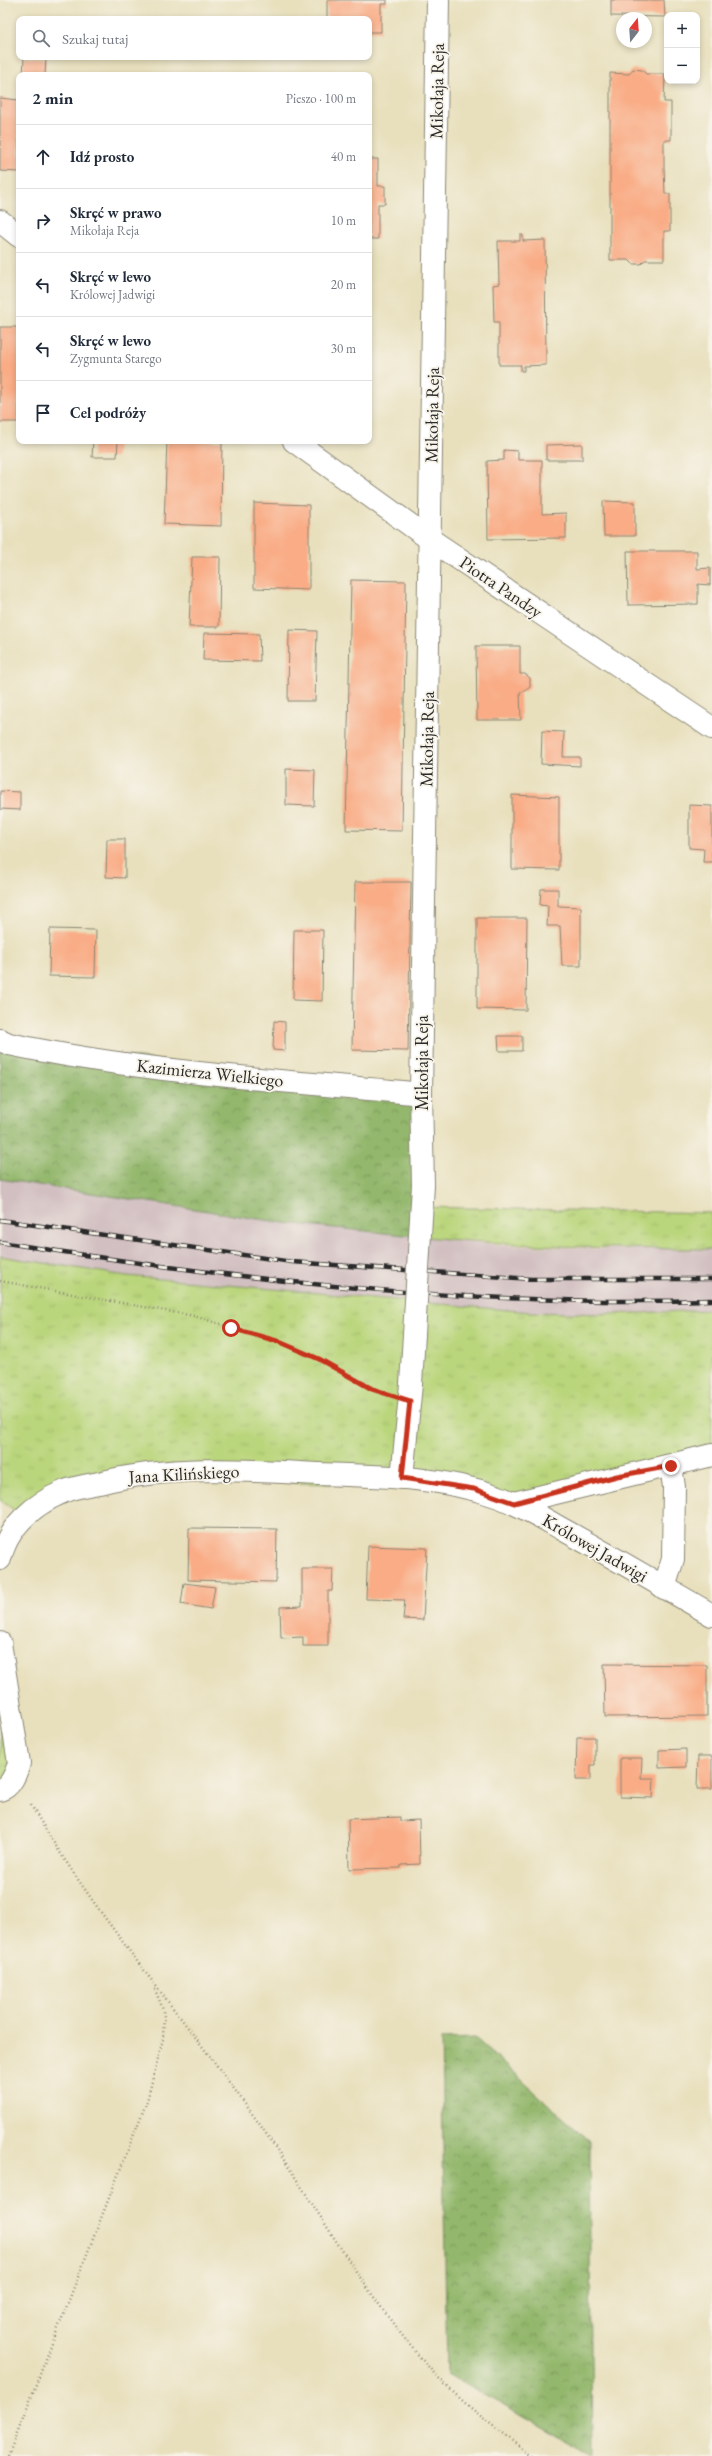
<!DOCTYPE html>
<html lang="pl">
<head>
<meta charset="utf-8">
<style>
	:root { --surface:#fff; --page:#f2f2f3; --text:#1f2937; --muted:#747a83; --line:#e0e1e3 }
	body { margin:0; font-family:"EB Garamond",serif; background:var(--page); color:var(--text) }
	.controls { position:absolute; right:12px; top:12px; display:grid; overflow:hidden; border-radius:8px; box-shadow:0 2px 6px #0003 }
	.controls button { width:36px; height:36px; display:grid; place-items:center; padding:0; border:0; border-bottom:1px solid var(--line); background:var(--surface); color:var(--text); font:20px sans-serif }
	.compass { position:absolute; left:616px; top:12px; width:36px; height:36px; border-radius:50%; background:var(--surface); box-shadow:0 2px 6px #0003; rotate:17deg }
	.stop { position:absolute; width:12px; height:12px; margin:-9px; border:3px solid #c8321e; border-radius:50%; background:#fff }
	.stop.end { background:#c8321e; border-color:#fff; box-shadow:0 1px 4px #0008 }
	.list { margin:0; padding:0; list-style:none }
	h2 { display:flex; justify-content:space-between; align-items:center; height:52px; margin:0; padding:0 16px; font-size:17px }
	h2 small { font-size:13px; font-weight:400; color:var(--muted) }
	.list li { display:grid; grid-template-columns:26px 1fr auto; gap:12px; align-items:center; box-sizing:border-box; height:64px; padding:0 16px; border-top:1px solid var(--line) }
	.list b { display:block; font-size:15px; white-space:nowrap }
	.list p { margin:0; font-size:13px; white-space:nowrap; color:var(--muted) }
	.list em { font-size:13px; font-style:normal; color:var(--muted) }
	.icon { flex:none; width:22px; height:22px; fill:none; stroke:currentColor; stroke-width:2; stroke-linecap:round; stroke-linejoin:round }
	.map { position:relative; flex:none; width:712px; height:2456px; overflow:hidden }
	.search { position:absolute; background:var(--surface); box-shadow:0 2px 6px #0003; left:16px; top:16px; width:356px; height:44px; display:flex; align-items:center; gap:10px; box-sizing:border-box; padding:0 14px; border-radius:8px; color:var(--muted); font-size:15px }
	.panel { position:absolute; background:var(--surface); box-shadow:0 2px 6px #0003; left:16px; top:72px; width:356px; height:372px; border-radius:8px }
	.map>svg:first-child { display:block }
</style>
</head>
<body>
<div class="map">
<svg width="712" height="2456" viewBox="0 0 712 2456">
	<defs>
		<pattern id="grass-tufts" width="24" height="20" patternUnits="userSpaceOnUse"><rect width="24" height="20" fill="#bad67c"/><path d="M3 7l-1-3M5 7V3M7 7l1-3M15 17l-1-3M17 17v-4M19 17l1-3" fill="none" stroke="#a0b86b"/></pattern>
		<pattern id="forest-crowns" width="20" height="18" patternUnits="userSpaceOnUse"><rect width="20" height="18" fill="#93b76c"/><path d="M2 6a3 3 0 1 1 6 0M12 15a3 3 0 1 1 6 0" fill="none" stroke="#789559"/></pattern>
	</defs>
	<rect width="100%" height="100%" fill="#f7f3e8"/>
	<filter id="ink" filterUnits="userSpaceOnUse"><feTurbulence type="fractalNoise" baseFrequency=".025" numOctaves="2"/><feDisplacementMap in="SourceGraphic" scale="8" xChannelSelector="R" yChannelSelector="G"/><feConvolveMatrix kernelMatrix="1 2 1 2 8 2 1 2 1" color-interpolation-filters="sRGB"/></filter>
	<filter id="wash" filterUnits="userSpaceOnUse"><feTurbulence type="fractalNoise" baseFrequency=".012" numOctaves="4" result="noise"/><feDisplacementMap in="SourceGraphic" scale="16" xChannelSelector="R" yChannelSelector="G"/><feGaussianBlur stdDeviation="0.9" result="paint"/><feColorMatrix in="noise" values="0 0 0 0 0 0 0 0 0 0 0 0 0 0 0 0 0 1.4 0 .05"/><feComposite in="paint" operator="in"/></filter>
	<g filter="url(#wash)">
		<rect width="100%" height="100%" fill="#e8e0bd"/>
		<!-- railway -->
		<polygon fill="#d2bfc1" points="0,1179 285,1223 415,1236 503,1245 602,1249 712,1249 712,1310 609,1314 530,1312 127,1276 0,1256"/>
		<!-- grass -->
		<g fill="url(#grass-tufts)" stroke="#728054">
			<path d="M417,1207L712,1213V1249C612,1249 514,1246 415,1236Z"/>
			<polygon points="0,1256 127,1276 530,1312 609,1314 712,1310 712,1455 514,1503 474,1489 126,1477 24,1517 0,1500"/>
			<polygon points="0,1658 18,1747 0,1790"/>
		</g>
		<!-- forest -->
		<g fill="url(#forest-crowns)" stroke="#5f714c">
			<polygon points="0,1040 421,1094 415,1236 285,1223 0,1179"/>
			<polygon points="475,2038 589,2141 592,2455 447,2374 441,2039"/>
		</g>
		<g id="blocks">
			<!-- building -->
			<g fill="#f9ac85">
				<polygon points="327,0 387,0 387,4 381,4 381,32 369,32 369,19 327,19"/>
				<polygon points="611,0 664,0 665,17 611,16"/>
				<polygon points="24,57 46,59 45,75 23,75"/>
				<polygon points="633,69 642,70 646,74 665,74 664,102 671,102 671,140 664,140 664,167 665,194 670,194 670,231 664,231 664,260 645,260 641,264 633,264 629,260 610,260 610,73 629,74"/>
				<polygon points="0,98 19,100 19,172 0,171"/>
				<polygon points="369,159 378,159 378,186 385,186 385,204 378,204 378,239 369,239"/>
				<polygon points="520,235 523,235 523,241 545,240 546,365 524,366 524,371 521,371 521,365 499,365 499,322 494,322 493,285 499,284 498,241 520,241"/>
				<rect x="0" y="327" width="19" height="95"/>
				<polygon points="93,441 118,441 117,457 92,457"/>
				<polygon points="167,441 222,441 221,526 164,524"/>
				<polygon points="582,444 582,460 546,460 546,445"/>
				<polygon points="504,450 518,451 518,460 542,460 542,514 566,513 566,538 488,539 487,461 504,460"/>
				<polygon points="603,501 635,502 635,536 604,536"/>
				<polygon points="254,503 309,505 309,590 254,588"/>
				<polygon points="627,551 697,551 697,569 710,568 710,585 698,584 698,604 628,605"/>
				<polygon points="192,557 220,557 219,627 189,627"/>
				<polygon points="351,580 406,581 402,831 346,830"/>
				<polygon points="289,630 317,631 315,701 288,701"/>
				<polygon points="204,633 259,634 260,661 203,660"/>
				<polygon points="476,646 520,646 520,674 525,674 530,678 530,687 525,691 520,692 521,720 477,720"/>
				<polygon points="542,731 564,732 563,757 580,757 580,766 541,764"/>
				<polygon points="286,769 315,770 314,806 286,805"/>
				<polygon points="0,791 20,792 20,810 0,809"/>
				<polygon points="512,795 559,797 559,870 512,869"/>
				<polygon points="689,805 712,806 712,862 703,862 704,849 689,848"/>
				<polygon points="107,839 125,839 125,878 106,877"/>
				<polygon points="355,882 411,882 408,1051 352,1050"/>
				<polygon points="541,889 558,889 558,906 581,907 581,966 562,966 560,926 547,926 548,906 540,905"/>
				<polygon points="477,918 527,918 526,1010 477,1009"/>
				<polygon points="50,929 96,930 95,977 49,976"/>
				<polygon points="294,930 323,930 322,1001 293,1000"/>
				<polygon points="274,1021 285,1022 285,1051 273,1050"/>
				<polygon points="498,1036 522,1036 522,1051 499,1051"/>
				<polygon points="189,1528 277,1529 276,1582 188,1580"/>
				<polygon points="368,1546 427,1548 423,1620 403,1619 405,1600 366,1599"/>
				<polygon points="302,1569 333,1569 332,1591 328,1591 328,1646 303,1646 303,1637 281,1638 280,1607 302,1606"/>
				<polygon points="184,1583 215,1587 211,1609 181,1604"/>
				<polygon points="604,1664 707,1665 707,1716 605,1717"/>
				<polygon points="577,1737 595,1737 595,1765 591,1765 591,1780 576,1780"/>
				<polygon points="686,1749 686,1767 659,1768 659,1750"/>
				<polygon points="698,1756 712,1756 712,1789 697,1789"/>
				<polygon points="620,1758 642,1758 641,1778 654,1778 653,1798 620,1797"/>
				<polygon points="400,1817 400,1821 419,1820 420,1864 401,1865 401,1868 349,1869 348,1819"/>
			</g>
		</g>
	</g>
	<g filter="url(#ink)">
		<use href="#blocks" fill-opacity="0" stroke="#8a8674" stroke-width="1"/>
		<g fill="none" stroke-linecap="round" stroke-linejoin="round">
			<defs>
				<g id="minor">
					<polyline points="0,221 19,236"/>
					<polyline points="294,441 431,540 712,728"/>
					<path d="M0,1040L9,1044C144,1073 284,1080 421,1094"/>
					<polyline points="423,1185 421,1094 438,0"/>
					<polyline points="402,1478 411,1384"/>
					<polyline points="514,1503 712,1455"/>
					<path d="M0,1559C8,1526 34,1504 65,1491C75,1487 88,1485 99,1483C171,1465 244,1470 318,1474C378,1476 438,1476 496,1496C519,1504 541,1517 562,1529C613,1557 662,1586 712,1615"/>
					<polyline points="664,1588 673,1559 674,1487 671,1466"/>
					<path d="M0,1643L19,1763C16,1773 11,1787 0,1790"/>
				</g>
			</defs>
			<!-- minor casing -->
			<use href="#minor" stroke="#8a8674" stroke-width="24"/>
			<!-- path -->
			<g stroke="#8a8674" stroke-width="2.5" stroke-dasharray="1 3" stroke-linecap="butt">
				<polyline points="0,1281 194,1316 277,1341 319,1359 381,1392"/>
				<path d="M31,1805C95,1916 179,2011 253,2115C314,2200 363,2295 434,2373C464,2405 498,2430 532,2456"/>
				<polyline points="8,2456 147,2101 163,2039 164,2012 154,1987"/>
			</g>
			<!-- minor -->
			<use href="#minor" stroke="#fff" stroke-width="22"/>
			<defs>
				<g id="rail">
					<polyline points="0,1220 292,1262 531,1279 712,1279"/>
					<path d="M0,1242C236,1280 473,1307 712,1300"/>
				</g>
			</defs>
			<!-- rail casing -->
			<use href="#rail" stroke="#2b2b2b" stroke-width="4.5"/>
			<!-- rail -->
			<use href="#rail" stroke="#f7f3e8" stroke-width="3" stroke-dasharray="9" stroke-linecap="butt"/>
			<defs>
				<polyline id="minor-bridge" points="411,1384 423,1185"/>
			</defs>
			<!-- minor-bridge casing -->
			<use href="#minor-bridge" stroke="#8a8674" stroke-width="24" stroke-linecap="butt"/>
			<!-- minor-bridge -->
			<use href="#minor-bridge" stroke="#fff" stroke-width="22"/>
		</g>
	</g>
	<g fill="none" stroke-linecap="round" stroke-linejoin="round" filter="url(#ink)">
		<!-- route -->
		<polyline stroke="#c8321e" stroke-width="5" points="231,1328 277,1341 319,1359 372,1389 410,1401 402,1478 474,1489 514,1503 617,1476 671,1466"/>
	</g>
	<g text-anchor="middle" stroke-width="3.5" stroke-linejoin="round" paint-order="stroke">
		<!-- street labels -->
		<g font-size="18" fill="#2b2b2b" stroke="#f7f3e8">
			<text transform="translate(437 91) rotate(-89)" y="6">Mikołaja Reja</text>
			<text transform="translate(432 415) rotate(-89)" y="6">Mikołaja Reja</text>
			<text transform="translate(501 587) rotate(34)" y="6">Piotra Pandzy</text>
			<text transform="translate(427 739) rotate(-89)" y="6">Mikołaja Reja</text>
			<text transform="translate(422 1063) rotate(-90)" y="6">Mikołaja Reja</text>
			<text transform="translate(210 1073) rotate(6)" y="6">Kazimierza Wielkiego</text>
			<text transform="translate(184 1474) rotate(-3)" y="6">Jana Kilińskiego</text>
			<text transform="translate(595 1548) rotate(30)" y="6">Królowej Jadwigi</text>
		</g>
	</g>
</svg>
<div class="controls">
<button>+</button>
<button>−</button>
</div>
<svg class="compass" viewBox="-18 -18 36 36"><path d="M0-13l5 13h-10z" fill="#e53935"/><path d="M0 13l5-13h-10z" fill="#747a83"/></svg>
<div class="stop" style="left:231px;top:1328px"></div>
<div class="stop end" style="left:671px;top:1466px"></div>
<div class="search"><svg class="icon" aria-label="search" viewBox="0 0 24 24"><circle cx="10" cy="10" r="6"/><path d="M15 15l6 6"/></svg>Szukaj tutaj</div>
<section class="panel">
<h2>2 min<small>Pieszo · 100 m</small></h2>
<ul class="list">
<li><svg class="icon" aria-label="ahead" viewBox="0 0 24 24"><path d="M12 20V5M6 11l6-6 6 6"/></svg><div><b>Idź prosto</b></div><em>40 m</em></li>
<li><svg class="icon" aria-label="right" viewBox="0 0 24 24"><path d="M7 20v-9h11M14 6l5 5-5 5"/></svg><div><b>Skręć w prawo</b><p>Mikołaja Reja</p></div><em>10 m</em></li>
<li><svg class="icon" aria-label="left" viewBox="0 0 24 24"><path d="M17 20v-9H6M10 6l-5 5 5 5"/></svg><div><b>Skręć w lewo</b><p>Królowej Jadwigi</p></div><em>20 m</em></li>
<li><svg class="icon" aria-label="left" viewBox="0 0 24 24"><path d="M17 20v-9H6M10 6l-5 5 5 5"/></svg><div><b>Skręć w lewo</b><p>Zygmunta Starego</p></div><em>30 m</em></li>
<li><svg class="icon" aria-label="arrive" viewBox="0 0 24 24"><path d="M6 21V4h12l-3 4 3 4H6"/></svg><div><b>Cel podróży</b></div></li>
</ul>
</section>
</div>
</body>
</html>
